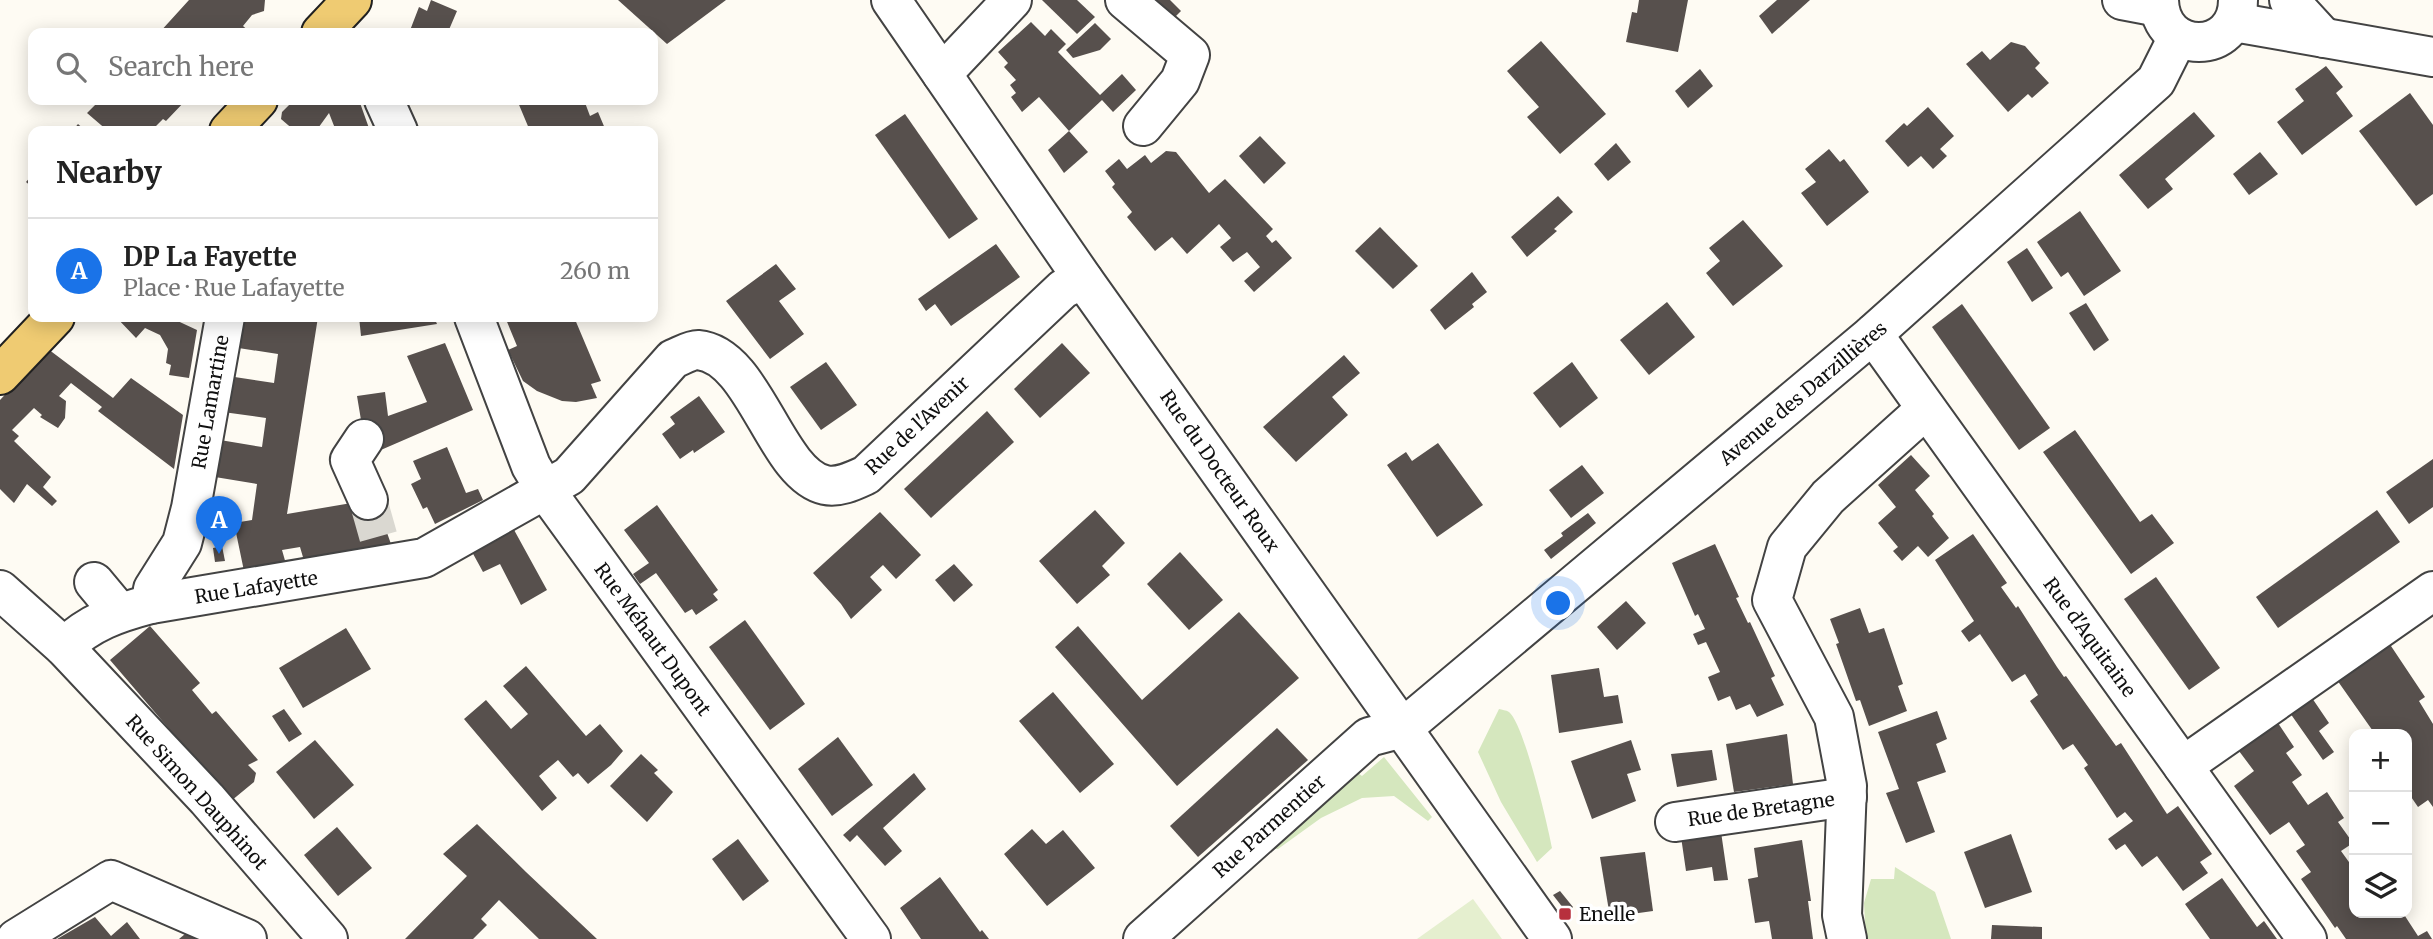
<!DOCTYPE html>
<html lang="en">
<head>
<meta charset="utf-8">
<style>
	:root { --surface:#fff; --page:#f2f2f2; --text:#222; --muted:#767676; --line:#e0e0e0; --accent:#1a73e8 }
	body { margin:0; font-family:Merriweather,serif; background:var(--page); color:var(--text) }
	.controls { position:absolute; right:21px; bottom:21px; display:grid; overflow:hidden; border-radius:14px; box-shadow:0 4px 18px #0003 }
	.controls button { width:63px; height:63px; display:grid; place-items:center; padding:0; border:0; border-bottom:2px solid var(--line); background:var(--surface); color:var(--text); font:35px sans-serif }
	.you { position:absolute; left:1559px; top:604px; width:24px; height:24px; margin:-18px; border:5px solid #fff; border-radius:50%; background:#1a73e8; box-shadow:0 0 0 10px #1a73e833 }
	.badge { display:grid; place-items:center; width:46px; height:46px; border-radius:50%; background:var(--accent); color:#fff; font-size:23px; font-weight:700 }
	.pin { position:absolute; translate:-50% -58px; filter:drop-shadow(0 2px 4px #0008) }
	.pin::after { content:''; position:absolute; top:37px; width:24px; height:21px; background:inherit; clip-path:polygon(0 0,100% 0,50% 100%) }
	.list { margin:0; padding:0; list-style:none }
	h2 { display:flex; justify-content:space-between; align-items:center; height:91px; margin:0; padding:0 28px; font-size:30px }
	h2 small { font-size:23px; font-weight:400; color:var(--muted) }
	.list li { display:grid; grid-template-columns:46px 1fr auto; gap:21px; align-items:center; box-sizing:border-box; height:105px; padding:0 28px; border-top:2px solid var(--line) }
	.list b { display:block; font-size:26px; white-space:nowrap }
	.list p { margin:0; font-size:23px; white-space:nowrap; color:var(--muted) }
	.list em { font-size:23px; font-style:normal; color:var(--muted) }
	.icon { flex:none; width:38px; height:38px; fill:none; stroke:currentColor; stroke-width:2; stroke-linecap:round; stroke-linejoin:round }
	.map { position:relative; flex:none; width:2433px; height:939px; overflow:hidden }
	.search { position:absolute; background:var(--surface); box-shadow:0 4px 18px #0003; left:28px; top:28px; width:630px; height:77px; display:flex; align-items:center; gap:18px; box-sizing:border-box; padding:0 24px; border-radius:14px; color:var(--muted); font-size:26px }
	.panel { position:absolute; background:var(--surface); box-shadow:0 4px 18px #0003; left:28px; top:126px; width:630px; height:196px; border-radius:14px }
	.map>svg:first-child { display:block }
</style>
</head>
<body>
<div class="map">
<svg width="2433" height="939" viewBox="0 0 2433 939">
	<rect width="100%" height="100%" fill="#fefbf3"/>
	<!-- green -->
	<g fill="#d5e7be">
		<path d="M1499,709C1502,710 1506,710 1509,712C1524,724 1548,826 1552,848L1537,862L1501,802L1478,752Z"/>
		<polygon points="1384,757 1432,817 1428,821 1394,796 1362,798 1321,818 1278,849 1268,848 1354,770 1362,776"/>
		<polygon points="1895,867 1935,892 1951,939 1866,939 1864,903 1871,879 1894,879"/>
	</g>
	<!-- pitch -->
	<polygon fill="#e5efcf" points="1473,899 1502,939 1417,939"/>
	<!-- building -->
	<g fill="#57504d">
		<polygon points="189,0 265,0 264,11 252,15 243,26 251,33 159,33"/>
		<polygon points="431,0 457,11 448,32 443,30 441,33 409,33 419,7 427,11"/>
		<polygon points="618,0 726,0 667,44"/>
		<polygon points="1042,0 1077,0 1095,17 1077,34"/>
		<polygon points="1156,0 1170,0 1181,11 1174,18"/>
		<polygon points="1639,0 1688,0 1678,52 1626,42 1632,12 1637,13"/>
		<polygon points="1777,0 1810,0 1772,34 1759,16"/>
		<polygon points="1031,22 1045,36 1051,29 1066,44 1058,52 1100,95 1122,74 1136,90 1113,112 1102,100 1069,131 1039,97 1022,112 1011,97 1016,93 1010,85 1016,80 1004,67 1008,63 998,52"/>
		<polygon points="1095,23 1111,39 1100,50 1073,58 1066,50"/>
		<polygon points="1541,41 1606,114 1560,154 1527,117 1539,107 1507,71"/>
		<polygon points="2011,42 2025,46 2040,63 2035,68 2049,83 2032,98 2028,94 2008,112 1966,64 1982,51 1990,60"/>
		<polygon points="2326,66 2343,87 2336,93 2353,116 2302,155 2277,122 2304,101 2295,89"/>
		<polygon points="1700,69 1713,86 1688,108 1675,91"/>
		<polygon points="2410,93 2433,125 2433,194 2416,206 2359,131"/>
		<polygon points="100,100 186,100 166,121 163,119 153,129 154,131 108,131 87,113"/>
		<polygon points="294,100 359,100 370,131 336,131 329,113 316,131 295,131 281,119 282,112"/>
		<polygon points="517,100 584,100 590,116 598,112 606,131 530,131"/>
		<polygon points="1928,107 1954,136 1940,149 1947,156 1933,169 1921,156 1908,167 1885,141 1904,123 1907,126"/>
		<polygon points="2194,112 2215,136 2165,179 2173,189 2148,209 2119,175"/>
		<polygon points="905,114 978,219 949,239 875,135"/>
		<polygon points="78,124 86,131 72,131"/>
		<polygon points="1069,131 1088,152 1064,173 1048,150"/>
		<polygon points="1260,136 1286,163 1264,184 1239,156"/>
		<polygon points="1616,143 1631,162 1608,181 1594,164"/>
		<polygon points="1829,149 1840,162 1844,159 1869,192 1827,226 1801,193 1816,182 1805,169"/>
		<polygon points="1166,151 1176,152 1209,193 1225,179 1273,229 1266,236 1272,243 1276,240 1292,258 1254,292 1244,281 1260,267 1247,252 1233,262 1220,247 1231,238 1219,224 1187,254 1172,237 1155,251 1127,217 1132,212 1112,187 1115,184 1105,171 1119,159 1127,169 1145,155 1151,163"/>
		<polygon points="2260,152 2278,174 2249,195 2233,174"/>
		<polygon points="33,174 33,188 26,182"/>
		<polygon points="1558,196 1573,212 1554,229 1557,231 1527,257 1511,237"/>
		<polygon points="2080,211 2121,271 2084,296 2068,272 2061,277 2037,242"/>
		<polygon points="1743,220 1783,266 1733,306 1706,273 1720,261 1709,248"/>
		<polygon points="1380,227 1418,266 1393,289 1355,251"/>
		<polygon points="996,244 1020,277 951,326 935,304 926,311 918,299"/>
		<polygon points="2027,248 2053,288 2032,302 2007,262"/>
		<polygon points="776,264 796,289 779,301 804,334 770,359 726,301"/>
		<polygon points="1472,272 1487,292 1472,304 1474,307 1445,330 1430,310"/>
		<polygon points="1667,302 1695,337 1649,375 1620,340"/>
		<polygon points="2086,303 2109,340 2094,351 2069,313"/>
		<polygon points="1962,304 2050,428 2019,450 1932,327"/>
		<polygon points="116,317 169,317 197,330 189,378 169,375 171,365 166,363 168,349 160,335 145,328 136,338"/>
		<polygon points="237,317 318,317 287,514 375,499 391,544 305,564 300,547 282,550 286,564 244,571 234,523 252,520 257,484 215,477 220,440 262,447 266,418 223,412 228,376 274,383 278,354 232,347"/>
		<polygon points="359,317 434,317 437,324 361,336"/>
		<polygon points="505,317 574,317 601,381 591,384 597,398 576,402 562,401 537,391 523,381 508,350 517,346"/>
		<polygon points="445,343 473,410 367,456 357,396 385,392 388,416 427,402 407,356"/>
		<polygon points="1062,343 1090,373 1040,418 1014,389"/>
		<polygon points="48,349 113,398 131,378 183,415 174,469 98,411 102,407 71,383 59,396 66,401 65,418 58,428 40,417 42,415 34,408 12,430 19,436 14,441 51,477 43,487 57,501 52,506 27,484 14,503 0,489 0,400"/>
		<polygon points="1344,355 1360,373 1332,397 1348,415 1296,462 1263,427"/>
		<polygon points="826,362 857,405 821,430 790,387"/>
		<polygon points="1572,362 1598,398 1560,428 1533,393"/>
		<polygon points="699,396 725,432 694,453 693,450 680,459 662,434 675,424 670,417"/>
		<polygon points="987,411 1014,442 931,518 904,489"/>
		<polygon points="2075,430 2140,522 2152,514 2174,543 2131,574 2043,452"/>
		<polygon points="1438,443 1483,505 1437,537 1387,465 1406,452 1412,461"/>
		<polygon points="447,447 466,493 478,489 483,500 435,524 427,507 423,509 411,484 421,479 413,461"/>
		<polygon points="1911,455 1930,476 1915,490 1934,514 1932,516 1949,538 1928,557 1918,546 1902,561 1893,551 1898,547 1878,523 1896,507 1878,485"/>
		<polygon points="2433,459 2433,507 2409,524 2386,492"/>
		<polygon points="1582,465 1604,493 1571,518 1549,490"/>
		<polygon points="657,505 718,590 713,594 718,600 696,615 692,609 685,613 656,573 640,584 633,574 649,563 624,530"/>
		<polygon points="1095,510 1125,543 1102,566 1110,575 1077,604 1039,561"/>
		<polygon points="2377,510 2400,542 2278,628 2256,597"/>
		<polygon points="880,512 921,555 896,579 883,565 870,577 882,590 851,619 841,604 813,573"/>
		<polygon points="1588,513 1596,523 1551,559 1544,550 1563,536 1561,533"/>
		<polygon points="513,528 547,590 521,605 500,564 483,572 471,550"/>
		<polygon points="1973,534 2007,583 2001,587 2016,608 2018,606 2057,667 2064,677 2066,676 2116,746 2121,743 2167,814 2178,806 2212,854 2200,862 2208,873 2183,891 2157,856 2142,867 2125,844 2116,850 2108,839 2133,821 2125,812 2117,818 2084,768 2088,765 2073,744 2063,750 2030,701 2038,695 2025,674 2012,682 1980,634 1969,642 1961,631 1974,621 1935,560"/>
		<polygon points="1715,544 1739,597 1736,598 1748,623 1750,622 1775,676 1771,678 1784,705 1757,717 1750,704 1736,710 1730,696 1718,701 1708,677 1720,672 1706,642 1698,645 1693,634 1705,629 1698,614 1695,616 1672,563"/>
		<polygon points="222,546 225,561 215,562 213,548"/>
		<polygon points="1180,552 1223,600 1189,630 1147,584"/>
		<polygon points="954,564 973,585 954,602 935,580"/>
		<polygon points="2156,577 2220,668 2189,690 2124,599"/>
		<polygon points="1626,601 1646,623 1617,650 1597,627"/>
		<polygon points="1860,608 1869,633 1884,628 1903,684 1898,686 1907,711 1869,726 1860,700 1856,701 1836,644 1839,643 1830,619"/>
		<polygon points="1239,612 1299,678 1177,786 1055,647 1078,626 1142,700"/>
		<polygon points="745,620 805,704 770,730 709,647"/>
		<polygon points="150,626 200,683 192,690 212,714 216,711 258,760 248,765 256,773 254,782 231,801 110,660"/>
		<polygon points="346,628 371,669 303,708 279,668"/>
		<polygon points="2389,643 2425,697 2419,701 2433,724 2433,807 2428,800 2418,807 2407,791 2407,734 2375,734 2337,680"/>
		<polygon points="526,666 586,736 600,724 623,751 611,765 588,784 578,773 573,777 558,760 539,776 557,798 542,811 464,719 486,700 511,729 528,714 503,686"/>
		<polygon points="1599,668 1604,697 1618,695 1623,723 1559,733 1551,675"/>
		<polygon points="1053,692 1114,764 1080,793 1019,721"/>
		<polygon points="2312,698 2329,723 2319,731 2334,752 2323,760 2290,713"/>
		<polygon points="284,709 302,734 289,742 272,716"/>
		<polygon points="1937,711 1947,739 1936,744 1946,772 1917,782 1935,832 1906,843 1886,793 1899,789 1878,732"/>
		<polygon points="2278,723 2294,747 2286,753 2302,775 2292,782 2308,805 2327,792 2344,818 2338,822 2353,843 2341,851 2354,869 2354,913 2403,913 2418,936 2427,931 2432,939 2346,939 2337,926 2335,928 2301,879 2311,872 2296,851 2305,845 2289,822 2270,835 2234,786 2254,771 2239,751"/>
		<polygon points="1277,728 1308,760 1198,857 1170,826"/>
		<polygon points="1787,734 1793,784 1734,792 1726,744"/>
		<polygon points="838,737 873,785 832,816 798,769"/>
		<polygon points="315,740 354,785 314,819 276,772"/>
		<polygon points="1631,740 1641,770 1627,774 1636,801 1592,819 1571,761"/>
		<polygon points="1712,750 1717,780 1677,787 1671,754"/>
		<polygon points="641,754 658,770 654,773 673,792 647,822 610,786"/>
		<polygon points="914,773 926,789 883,828 902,851 885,866 857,835 850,842 843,835"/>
		<polygon points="477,824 526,872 597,939 539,939 499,900 481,919 487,925 473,939 405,939 467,876 443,854"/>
		<polygon points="1720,825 1728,880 1714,881 1712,867 1686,871 1680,830"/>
		<polygon points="337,827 372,868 338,896 304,855"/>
		<polygon points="1032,829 1046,844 1063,830 1095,868 1047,906 1004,854"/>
		<polygon points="2011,834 2032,892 1985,908 1964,852"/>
		<polygon points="738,839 769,881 743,901 712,859"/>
		<polygon points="1802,840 1811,901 1808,901 1813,939 1772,939 1769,921 1755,923 1748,879 1758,877 1754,848"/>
		<polygon points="1645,852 1653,911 1610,917 1600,857"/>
		<polygon points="940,877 980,932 982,930 989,939 921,939 900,908"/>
		<polygon points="2222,878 2257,927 2264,921 2277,939 2210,939 2185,904"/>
		<polygon points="1560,891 1573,907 1567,913 1553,895"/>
		<polygon points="95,917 111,936 127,922 140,939 57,939"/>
		<polygon points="1992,925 2042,927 2042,939 1991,939"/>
		<polygon points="185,934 198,939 179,939"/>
	</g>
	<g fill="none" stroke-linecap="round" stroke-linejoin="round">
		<!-- minor-tunnel -->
		<polyline stroke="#dad8d1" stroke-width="38" stroke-dasharray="38 19" stroke-linecap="butt" points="368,500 381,546"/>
		<defs>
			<g id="minor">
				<polyline points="891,0 1083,279 1552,939"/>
				<polyline points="1125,0 1190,55 1180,81 1143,126"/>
				<polyline points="2122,0 2159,7"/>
				<path d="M2159,0C2160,56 2238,56 2238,0"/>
				<polyline points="2289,0 2324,38"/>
				<polyline points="2234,22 2433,57"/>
				<polyline points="942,74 1012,0"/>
				<polyline points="384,100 398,131"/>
				<polyline points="474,317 531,466 546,491 871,939"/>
				<polyline points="1873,334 2307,939"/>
				<polyline points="364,439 350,460 368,500"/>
				<polyline points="94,582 119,612"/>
				<polyline points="0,590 64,647 207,799 328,939"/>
				<polyline points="151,604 153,589 182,543 191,508 225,317"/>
				<path d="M64,647C90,622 117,613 151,604L424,558L569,476L673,359C681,356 690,350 698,350C755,355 775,474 825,485C839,488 853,481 866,475L1063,289L1083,279"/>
				<polyline points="2183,766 2433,591"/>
				<polyline points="1675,822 1847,797"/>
				<polyline points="16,939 111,880 247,939"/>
				<polyline points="1143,939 1369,737 1403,728 1873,334 2156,81 2178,37"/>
				<polyline points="1847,939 1842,915 1847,786 1834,717 1772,600 1787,547 1828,497 1926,409"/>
			</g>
			<g id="major">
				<polyline points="321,33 352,0"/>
				<polyline points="229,131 258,100"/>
				<polyline points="0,375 55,317"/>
			</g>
		</defs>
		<!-- minor casing -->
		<use href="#minor" stroke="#434343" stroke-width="42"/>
		<!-- major casing -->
		<use href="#major" stroke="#212121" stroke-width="42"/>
		<!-- minor -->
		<use href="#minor" stroke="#fff" stroke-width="38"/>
		<!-- major -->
		<use href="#major" stroke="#efcb72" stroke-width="38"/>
	</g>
	<!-- markers -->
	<rect fill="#b7303d" stroke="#fff" stroke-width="2.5" x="1558" y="907" width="14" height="14" rx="3.5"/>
	<g text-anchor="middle" stroke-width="7" stroke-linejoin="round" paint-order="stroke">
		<!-- street labels -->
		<g font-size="19" fill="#101010" stroke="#fff">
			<text transform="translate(1803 393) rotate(-40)" y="7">Avenue des Darzillières</text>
			<text transform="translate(210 402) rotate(-80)" y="7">Rue Lamartine</text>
			<text transform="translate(917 425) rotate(-43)" y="7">Rue de l'Avenir</text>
			<text transform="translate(1220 471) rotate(55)" y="7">Rue du Docteur Roux</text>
			<text transform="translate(256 587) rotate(-9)" y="7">Rue Lafayette</text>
			<text transform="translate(2090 637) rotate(54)" y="7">Rue d'Aquitaine</text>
			<text transform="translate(653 639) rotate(54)" y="7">Rue Méhaut Dupont</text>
			<text transform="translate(197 792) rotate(48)" y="7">Rue Simon Dauphinot</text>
			<text transform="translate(1761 809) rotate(-8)" y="7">Rue de Bretagne</text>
			<text transform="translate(1269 826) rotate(-42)" y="7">Rue Parmentier</text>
		</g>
		<!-- poi labels -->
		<g font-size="19" fill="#101010" stroke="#fff" text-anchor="start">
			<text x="1579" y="921">Enelle</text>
		</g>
	</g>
</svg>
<div class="controls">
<button>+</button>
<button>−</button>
<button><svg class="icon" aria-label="layers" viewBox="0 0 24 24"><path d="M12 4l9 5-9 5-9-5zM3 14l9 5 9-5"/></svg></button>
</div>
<div class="you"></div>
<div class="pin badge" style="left:219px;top:554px">A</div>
<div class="search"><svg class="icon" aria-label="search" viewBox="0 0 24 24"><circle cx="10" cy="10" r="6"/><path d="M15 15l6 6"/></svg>Search here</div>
<section class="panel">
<h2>Nearby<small></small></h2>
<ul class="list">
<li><span class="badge">A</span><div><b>DP La Fayette</b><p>Place · Rue Lafayette</p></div><em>260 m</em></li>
</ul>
</section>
</div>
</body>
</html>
